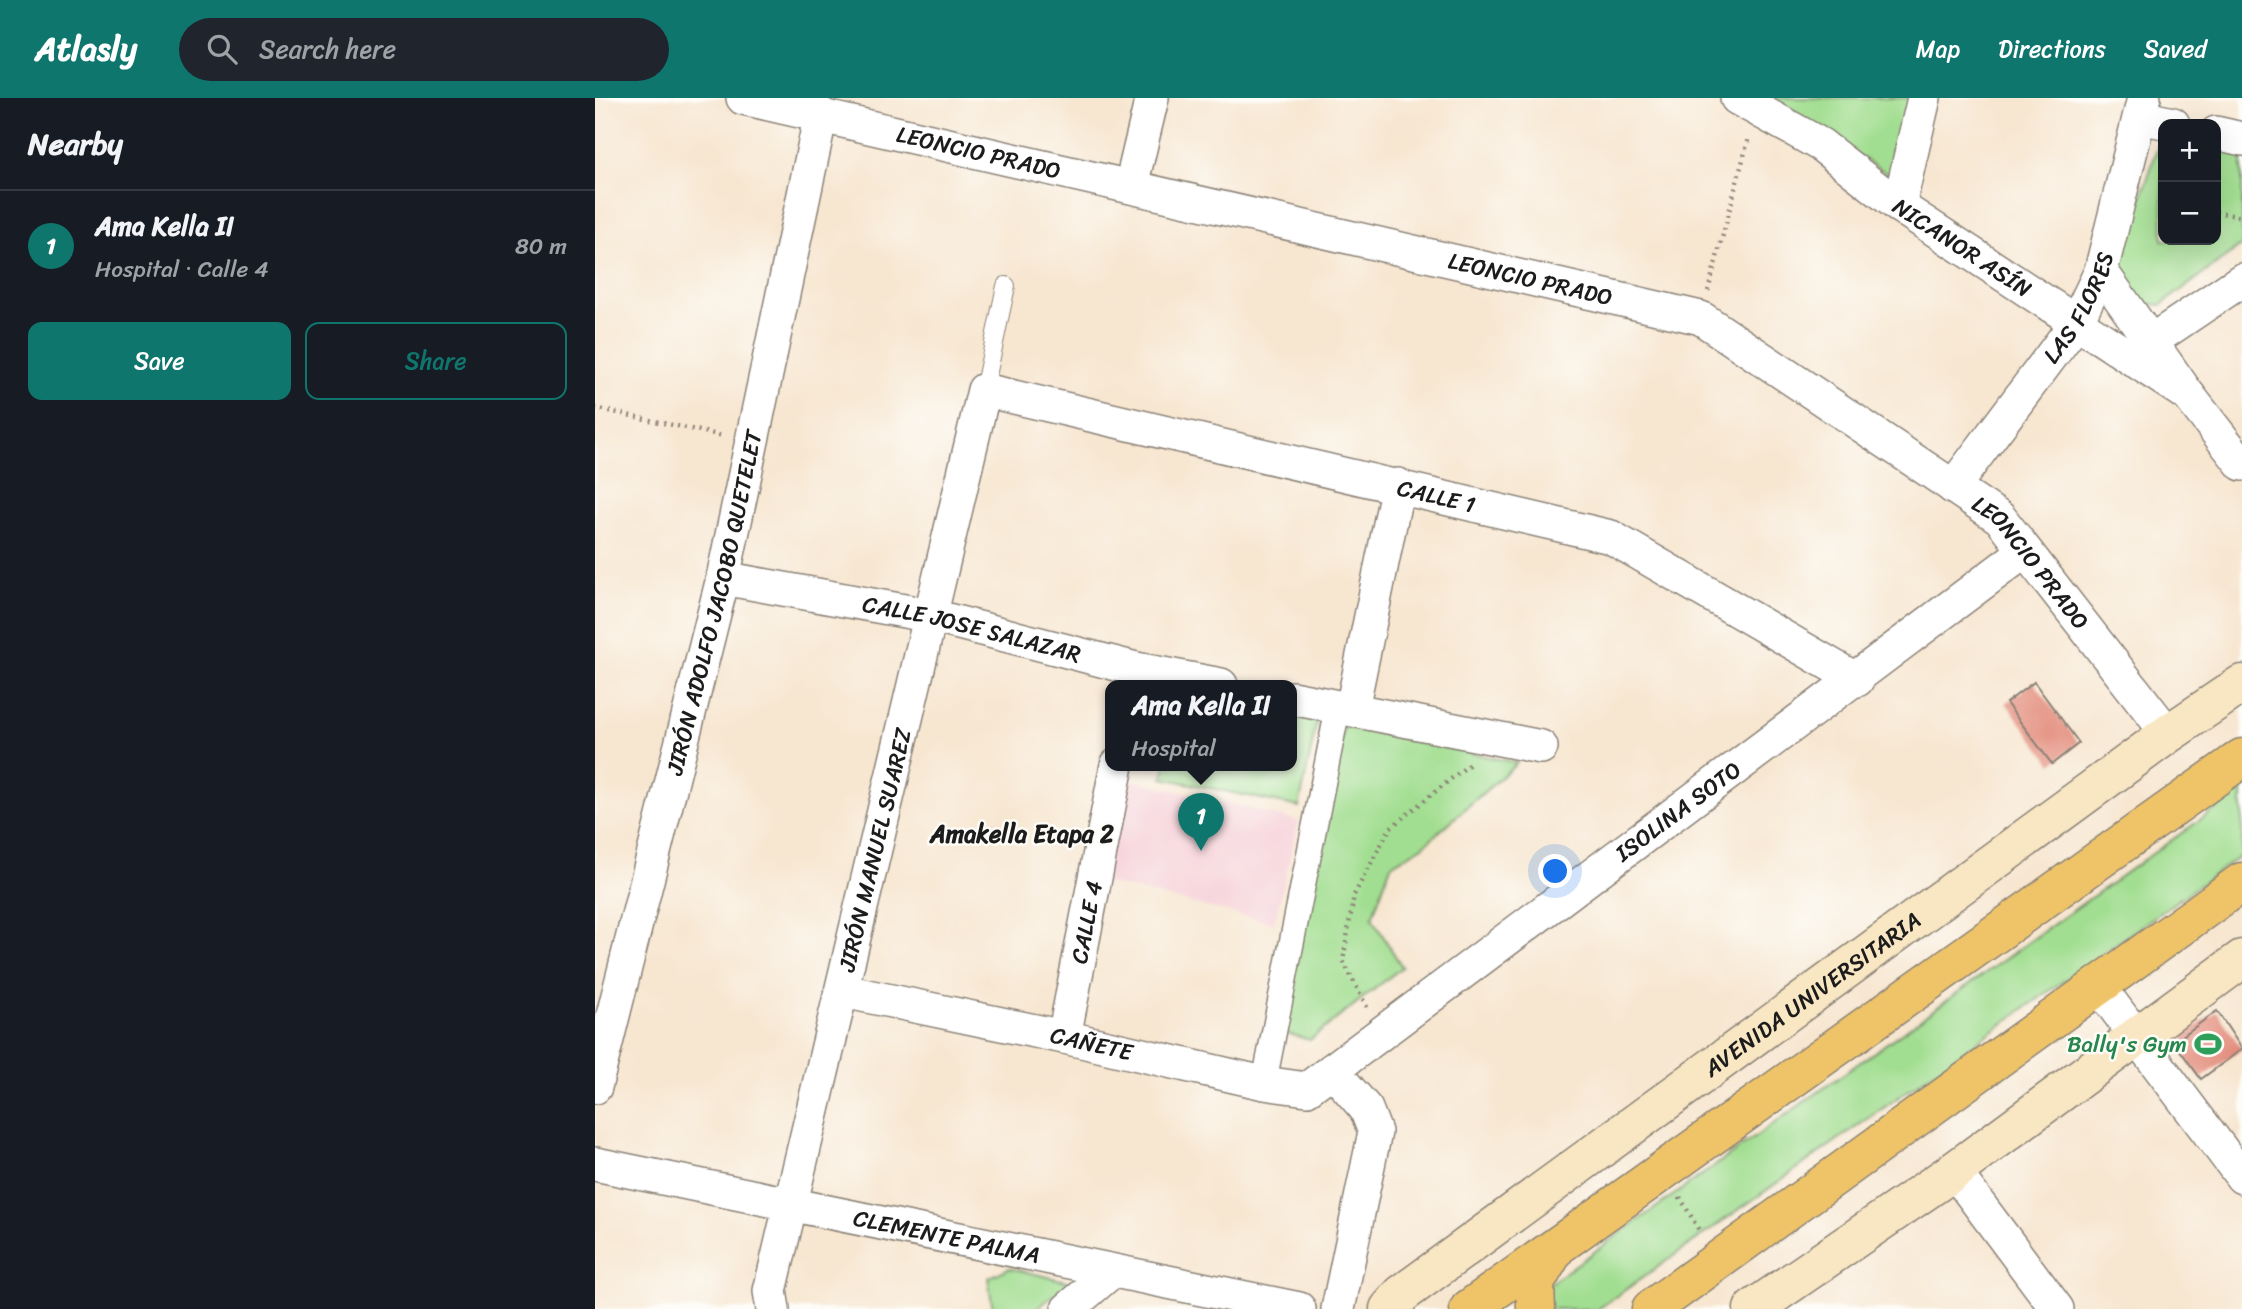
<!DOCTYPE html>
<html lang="en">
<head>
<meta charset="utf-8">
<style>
	:root { --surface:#171b24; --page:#20242c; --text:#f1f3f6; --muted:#9ea1a6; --line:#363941; --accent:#0f766e }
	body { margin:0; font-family:Sriracha,sans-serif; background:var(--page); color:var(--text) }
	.controls { position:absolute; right:21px; top:21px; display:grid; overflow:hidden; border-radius:14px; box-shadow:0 7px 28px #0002 }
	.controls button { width:63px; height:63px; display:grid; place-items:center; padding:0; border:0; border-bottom:2px solid var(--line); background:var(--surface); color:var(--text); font:35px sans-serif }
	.you { position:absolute; left:961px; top:774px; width:24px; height:24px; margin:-18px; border:5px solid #fff; border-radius:50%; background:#1a73e8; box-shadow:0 0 0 10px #1a73e833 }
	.badge { display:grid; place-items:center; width:46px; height:46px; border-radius:50%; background:var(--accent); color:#fff; font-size:23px; font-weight:700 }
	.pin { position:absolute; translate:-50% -58px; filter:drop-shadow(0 2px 4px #0008) }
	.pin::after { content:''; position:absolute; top:37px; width:24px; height:21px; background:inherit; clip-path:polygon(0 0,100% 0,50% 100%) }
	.popup { position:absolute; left:510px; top:582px; width:192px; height:91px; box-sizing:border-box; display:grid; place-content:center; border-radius:14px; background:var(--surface); filter:drop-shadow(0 2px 5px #0005); font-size:23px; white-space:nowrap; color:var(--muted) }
	.popup b { font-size:26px; color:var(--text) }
	.popup::after { content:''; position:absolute; left:50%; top:100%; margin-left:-14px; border:14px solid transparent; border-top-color:var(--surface) }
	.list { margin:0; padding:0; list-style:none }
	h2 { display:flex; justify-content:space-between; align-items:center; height:91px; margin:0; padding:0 28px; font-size:30px }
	h2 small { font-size:23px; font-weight:400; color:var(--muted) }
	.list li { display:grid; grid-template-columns:46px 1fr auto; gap:21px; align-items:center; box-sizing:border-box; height:112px; padding:0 28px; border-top:2px solid var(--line) }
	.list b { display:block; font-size:26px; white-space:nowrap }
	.list p { margin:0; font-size:23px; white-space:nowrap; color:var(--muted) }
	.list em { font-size:23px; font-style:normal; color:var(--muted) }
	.actions { display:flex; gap:14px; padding:21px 28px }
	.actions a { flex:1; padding:16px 0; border:2px solid var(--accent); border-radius:14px; text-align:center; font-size:24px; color:var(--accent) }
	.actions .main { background:var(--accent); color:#fff }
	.icon { flex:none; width:38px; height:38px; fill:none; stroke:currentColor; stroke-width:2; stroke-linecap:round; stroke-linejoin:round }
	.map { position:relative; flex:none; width:1647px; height:1211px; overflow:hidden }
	header { display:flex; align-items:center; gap:42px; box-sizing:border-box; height:98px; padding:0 35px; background:var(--accent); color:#fff }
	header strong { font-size:33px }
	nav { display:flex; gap:38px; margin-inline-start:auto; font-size:24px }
	.search { width:490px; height:63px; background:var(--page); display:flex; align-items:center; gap:18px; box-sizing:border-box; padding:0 24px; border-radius:38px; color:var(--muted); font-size:26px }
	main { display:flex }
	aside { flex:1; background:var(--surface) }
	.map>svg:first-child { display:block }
</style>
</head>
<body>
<header>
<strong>Atlasly</strong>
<div class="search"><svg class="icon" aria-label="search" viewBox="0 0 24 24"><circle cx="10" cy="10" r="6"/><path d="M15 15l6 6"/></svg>Search here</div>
<nav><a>Map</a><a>Directions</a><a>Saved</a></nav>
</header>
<main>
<aside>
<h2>Nearby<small></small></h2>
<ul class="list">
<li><span class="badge">1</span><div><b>Ama Kella II</b><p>Hospital · Calle 4</p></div><em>80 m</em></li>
</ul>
<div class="actions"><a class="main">Save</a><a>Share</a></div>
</aside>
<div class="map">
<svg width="1647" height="1211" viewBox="0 0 1647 1211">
	<rect width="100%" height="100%" fill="#fdfcf7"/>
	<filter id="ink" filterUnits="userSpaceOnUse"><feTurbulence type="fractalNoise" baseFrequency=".0143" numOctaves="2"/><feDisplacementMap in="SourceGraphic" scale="14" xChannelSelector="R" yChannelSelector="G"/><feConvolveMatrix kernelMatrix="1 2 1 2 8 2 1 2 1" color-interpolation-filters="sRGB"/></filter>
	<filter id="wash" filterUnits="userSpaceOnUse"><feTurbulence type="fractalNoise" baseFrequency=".00686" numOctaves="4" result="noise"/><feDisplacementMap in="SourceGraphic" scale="28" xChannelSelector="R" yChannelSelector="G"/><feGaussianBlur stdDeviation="1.57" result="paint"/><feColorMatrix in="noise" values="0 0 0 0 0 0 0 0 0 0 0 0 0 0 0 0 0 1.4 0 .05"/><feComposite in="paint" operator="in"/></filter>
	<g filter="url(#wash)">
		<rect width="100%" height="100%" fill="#f7e6d0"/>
		<!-- built -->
		<polygon fill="#f6cfd8" points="533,681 704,723 679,825 508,784"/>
		<!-- green -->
		<g fill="#a2de91" stroke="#5f7d56" stroke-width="2">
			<polygon points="1167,0 1316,0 1297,78"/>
			<polygon points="1567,36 1568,142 1621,142 1621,45 1647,50 1647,147 1566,207 1513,202"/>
			<polygon points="697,618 722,623 704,709 568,680 571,667 697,667"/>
			<polygon points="749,628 922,665 828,748 796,767 777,820 807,869 715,942 687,934"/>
			<polygon points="1647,692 1647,757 1003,1211 919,1211"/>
			<polygon points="414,1170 476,1184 441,1211 398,1211 393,1180"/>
		</g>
		<g id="blocks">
			<!-- building -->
			<g fill="#e38d7d">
				<polygon points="1439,584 1484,645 1457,666 1411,605"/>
				<polygon points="1622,913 1647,951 1606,981 1579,944"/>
			</g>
		</g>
	</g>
	<g filter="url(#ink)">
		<use href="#blocks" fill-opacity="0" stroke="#8a8176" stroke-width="2"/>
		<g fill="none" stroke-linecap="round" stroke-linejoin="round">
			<defs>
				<polyline id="service" points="389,292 411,188"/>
				<polyline id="pedestrian" points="669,985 743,609"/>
				<g id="minor">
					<path id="s1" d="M148,0L1106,220L1405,420L1573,636"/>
					<path id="s2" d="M1142,0L1226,47L1304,108L1594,298"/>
					<polyline points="1545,19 1578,26"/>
					<polyline points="1621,35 1647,41"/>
					<polyline points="536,88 557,0"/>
					<polyline points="1304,108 1329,0"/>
					<polyline points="1506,173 1594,298 1647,366"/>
					<polyline points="1555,244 1647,182"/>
					<path id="s3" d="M1358,389L1481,225L1506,173L1549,0"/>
					<path id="s4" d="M128,480L337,518L541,571L626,587"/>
					<polyline points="697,600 946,649"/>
					<polyline points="757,611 803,387"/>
					<polyline points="1502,886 1647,1079"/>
					<path id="s5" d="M248,893L469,939L669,985L712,991L1430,453"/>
					<path id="s6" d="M469,939L522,667"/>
					<polyline points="737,972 771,1011 780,1034 743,1211"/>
					<path id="s7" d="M0,989L128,480L226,16"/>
					<path id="s8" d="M0,1066L704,1211"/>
					<polyline points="1359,1073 1462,1211"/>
					<path id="s9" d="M178,1211L175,1193L389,292L1016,439L1262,582"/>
					<polyline points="473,1211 517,1173"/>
				</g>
				<g id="secondary">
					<path id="s10" d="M794,1211L807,1196L1573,636L1647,586"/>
					<polyline points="1158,1211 1359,1073 1647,861"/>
				</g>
				<g id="primary">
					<polyline points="874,1211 1647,660"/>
					<polyline points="941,1211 940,1185 960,1151"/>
					<polyline points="1056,1211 1647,784"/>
				</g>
			</defs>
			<!-- service casing -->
			<use href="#service" stroke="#8a8176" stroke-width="20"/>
			<!-- pedestrian casing -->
			<use href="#pedestrian" stroke="#8a8176" stroke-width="27"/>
			<!-- minor casing -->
			<use href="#minor" stroke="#8a8176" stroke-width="36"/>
			<!-- secondary casing -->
			<use href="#secondary" stroke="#8a8176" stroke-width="41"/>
			<!-- primary casing -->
			<use href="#primary" stroke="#8a8176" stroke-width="41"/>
			<!-- path -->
			<g stroke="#8a8176" stroke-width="4.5" stroke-dasharray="2 5" stroke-linecap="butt">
				<polyline points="1621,114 1647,119"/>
				<polyline points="1113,193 1154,39"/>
				<polyline points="0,310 128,338"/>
				<polyline points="772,909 748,863 759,797 795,730 876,665"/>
				<polyline points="1085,1099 1105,1134"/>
			</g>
			<!-- service -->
			<use href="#service" stroke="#fff" stroke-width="18"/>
			<!-- pedestrian -->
			<use href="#pedestrian" stroke="#fff" stroke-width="24"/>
			<!-- minor -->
			<use href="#minor" stroke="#fff" stroke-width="33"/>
			<!-- secondary -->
			<use href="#secondary" stroke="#f9e7c3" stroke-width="38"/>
			<!-- primary -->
			<use href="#primary" stroke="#efc469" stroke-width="38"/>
		</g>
	</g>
	<!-- icons -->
	<defs>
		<symbol id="stadium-bare" viewBox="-9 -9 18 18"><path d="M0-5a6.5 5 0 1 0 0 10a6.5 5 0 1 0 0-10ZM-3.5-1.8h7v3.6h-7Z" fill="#2e9e5b" stroke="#fdfcf7" stroke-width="2.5" paint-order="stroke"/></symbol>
	</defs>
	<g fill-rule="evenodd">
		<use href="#stadium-bare" x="1594" y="927" width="38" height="38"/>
	</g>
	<g text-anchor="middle" stroke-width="5" stroke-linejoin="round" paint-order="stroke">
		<!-- street labels -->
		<g font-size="23" fill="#1c1c1c" stroke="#fdfcf7">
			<text dy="8" stroke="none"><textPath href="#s1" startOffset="242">LEONCIO PRADO</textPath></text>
			<text dy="8" stroke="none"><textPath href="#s2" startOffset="271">NICANOR ASÍN</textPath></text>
			<text dy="8" stroke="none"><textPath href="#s1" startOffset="808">LEONCIO PRADO</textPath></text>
			<text dy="8" stroke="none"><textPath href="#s3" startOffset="220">LAS FLORES</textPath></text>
			<text dy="8" stroke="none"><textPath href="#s9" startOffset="1409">CALLE 1</textPath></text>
			<text dy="8" stroke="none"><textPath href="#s1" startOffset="1396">LEONCIO PRADO</textPath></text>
			<text dy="8" stroke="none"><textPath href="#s7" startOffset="499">JIRÓN ADOLFO JACOBO QUETELET</textPath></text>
			<text dy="8" stroke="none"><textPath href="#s4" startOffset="254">CALLE JOSE SALAZAR</textPath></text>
			<text dy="8" stroke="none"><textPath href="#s5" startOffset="938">ISOLINA SOTO</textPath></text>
			<text dy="8" stroke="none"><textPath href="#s9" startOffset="472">JIRÓN MANUEL SUAREZ</textPath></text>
			<text dy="8" stroke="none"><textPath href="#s6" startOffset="117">CALLE 4</textPath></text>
			<text dy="8" stroke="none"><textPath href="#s10" startOffset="528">AVENIDA UNIVERSITARIA</textPath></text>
			<text dy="8" stroke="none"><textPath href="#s5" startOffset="254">CAÑETE</textPath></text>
			<text dy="8" stroke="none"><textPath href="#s8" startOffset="359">CLEMENTE PALMA</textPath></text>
		</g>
		<!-- leisure labels -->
		<g font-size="23" fill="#27864d" stroke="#fdfcf7" text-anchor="end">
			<text x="1592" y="954">Bally's Gym</text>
		</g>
		<!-- neighbourhood labels -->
		<g font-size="24" font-weight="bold" fill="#1c1c1c" stroke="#fdfcf7">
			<text x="427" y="744">Amakella Etapa 2</text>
		</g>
	</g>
</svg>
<div class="controls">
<button>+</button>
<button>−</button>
</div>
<div class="you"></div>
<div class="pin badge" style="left:606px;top:753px">1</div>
<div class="popup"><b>Ama Kella II</b>Hospital</div>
</div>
</main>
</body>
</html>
